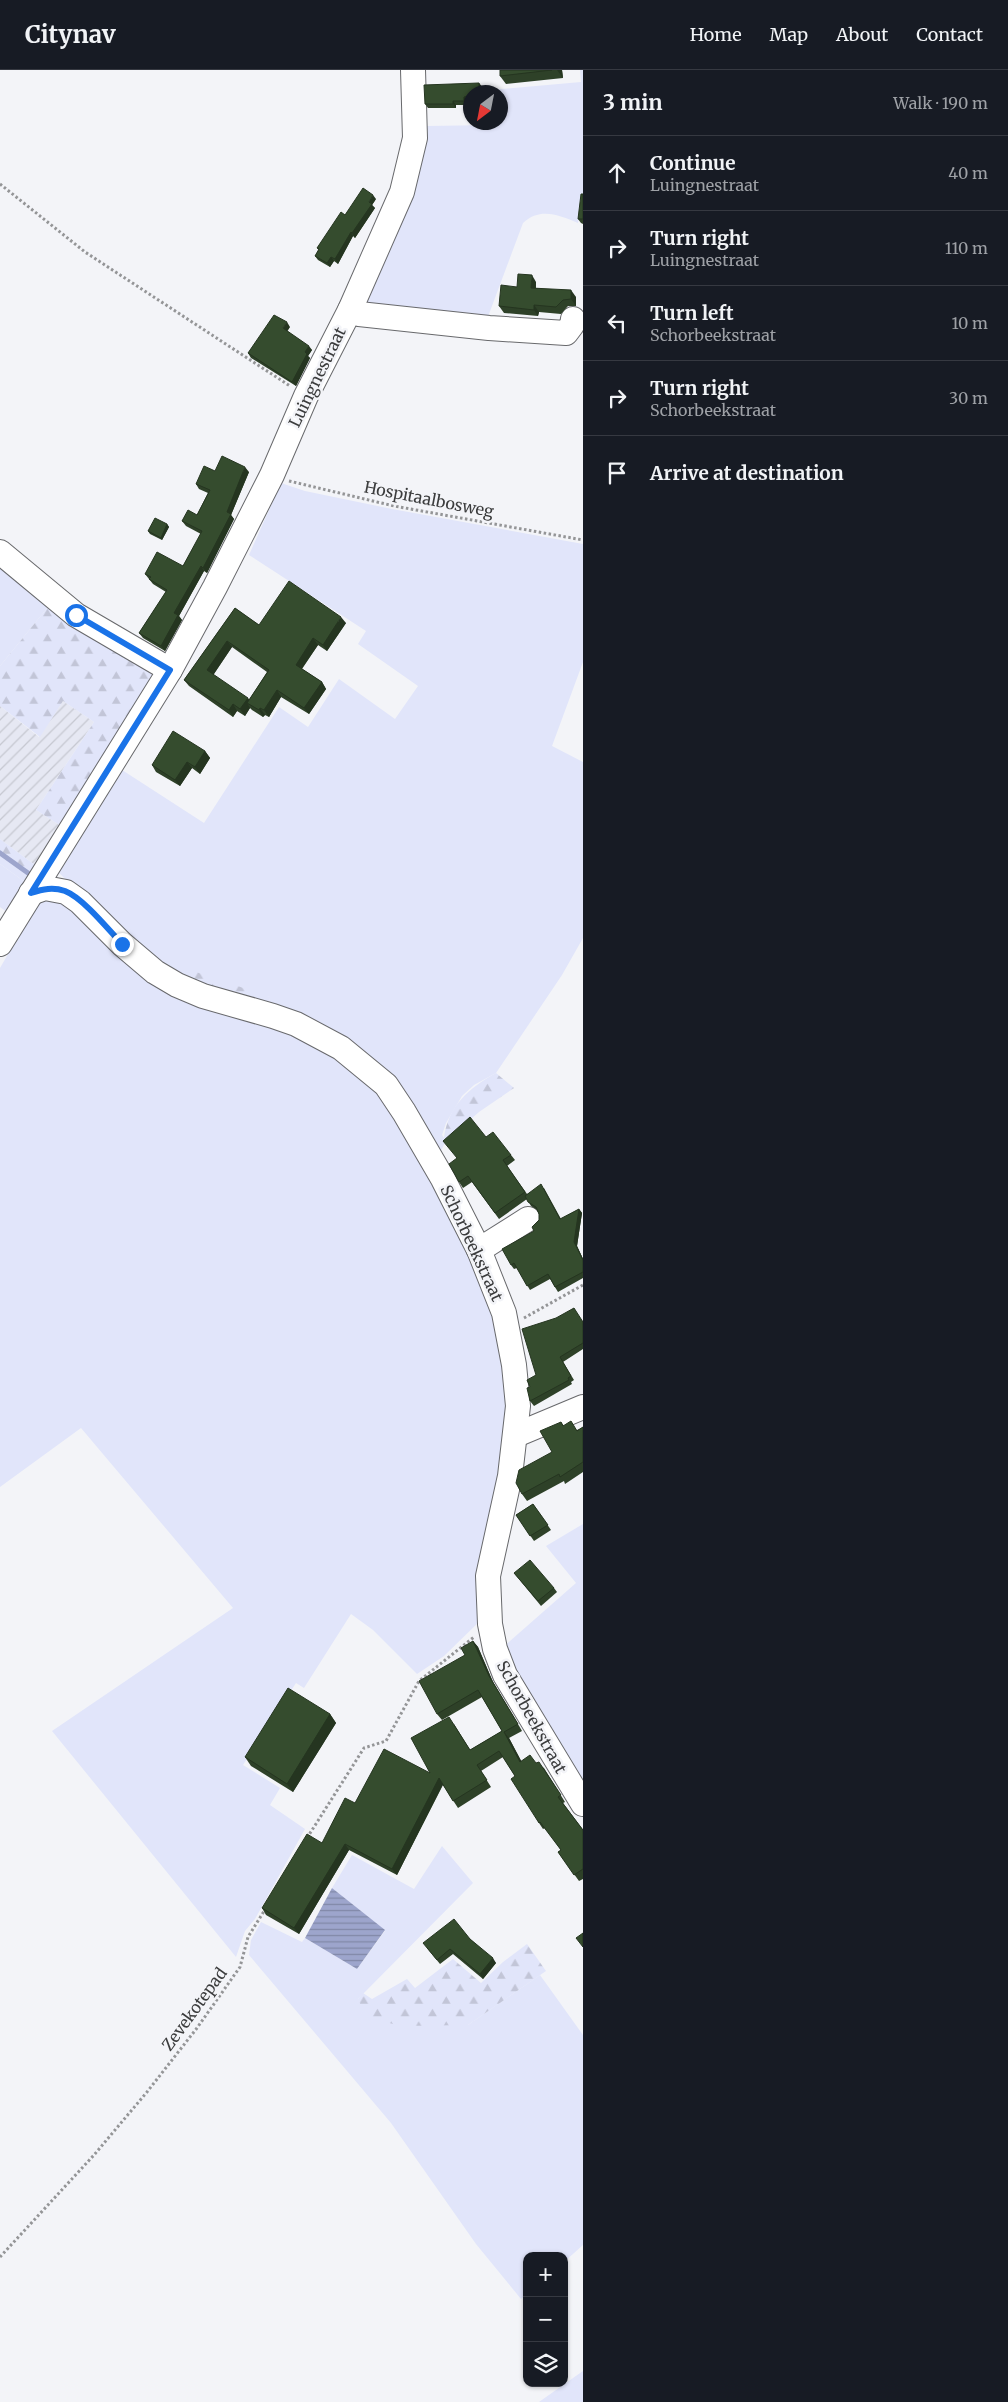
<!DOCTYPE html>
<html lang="en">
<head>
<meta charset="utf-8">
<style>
	:root { --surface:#171b24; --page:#242831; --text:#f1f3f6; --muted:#9ea1a6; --line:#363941 }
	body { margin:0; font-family:Merriweather,serif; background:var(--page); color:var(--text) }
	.controls { position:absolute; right:15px; bottom:15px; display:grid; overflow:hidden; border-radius:10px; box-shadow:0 1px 4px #0004 }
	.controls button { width:45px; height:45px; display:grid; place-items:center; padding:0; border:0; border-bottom:1px solid var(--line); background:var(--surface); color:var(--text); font:25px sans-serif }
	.compass { position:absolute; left:463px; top:15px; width:45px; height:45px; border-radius:50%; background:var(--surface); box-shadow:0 1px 4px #0004; rotate:212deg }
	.stop { position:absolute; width:15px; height:15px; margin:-11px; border:4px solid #1a73e8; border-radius:50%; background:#fff }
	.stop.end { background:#1a73e8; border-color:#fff; box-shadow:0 1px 5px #0008 }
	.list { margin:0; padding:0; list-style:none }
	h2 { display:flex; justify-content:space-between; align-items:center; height:65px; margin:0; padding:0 20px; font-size:21px }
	h2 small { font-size:16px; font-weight:400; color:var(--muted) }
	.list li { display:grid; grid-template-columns:32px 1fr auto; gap:15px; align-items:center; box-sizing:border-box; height:75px; padding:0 20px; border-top:1px solid var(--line) }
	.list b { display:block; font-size:19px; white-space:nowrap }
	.list p { margin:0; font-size:16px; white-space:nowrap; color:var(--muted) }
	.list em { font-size:16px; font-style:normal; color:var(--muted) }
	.icon { flex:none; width:28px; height:28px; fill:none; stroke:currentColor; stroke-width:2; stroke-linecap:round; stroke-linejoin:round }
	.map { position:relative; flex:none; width:583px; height:2332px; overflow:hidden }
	header { display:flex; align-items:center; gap:30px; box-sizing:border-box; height:70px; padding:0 25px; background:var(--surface); border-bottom:1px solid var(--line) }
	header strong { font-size:24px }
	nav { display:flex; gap:28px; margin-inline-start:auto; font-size:18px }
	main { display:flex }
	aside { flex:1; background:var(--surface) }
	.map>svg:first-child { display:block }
</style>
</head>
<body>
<header>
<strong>Citynav</strong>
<nav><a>Home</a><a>Map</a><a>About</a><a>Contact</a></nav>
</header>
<main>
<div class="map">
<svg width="583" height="2332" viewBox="0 0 583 2332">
	<defs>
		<pattern id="industrial-furrows" width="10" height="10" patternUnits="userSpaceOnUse" patternTransform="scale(1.25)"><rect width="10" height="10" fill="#e6e8f3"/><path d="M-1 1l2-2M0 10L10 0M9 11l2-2" fill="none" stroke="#c6c8d1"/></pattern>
		<pattern id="forest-firs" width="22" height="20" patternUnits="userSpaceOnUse" patternTransform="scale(1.25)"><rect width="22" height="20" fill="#e1e5fa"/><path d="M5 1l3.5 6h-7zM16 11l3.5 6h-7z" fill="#c2c5d7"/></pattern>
		<pattern id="water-rules" width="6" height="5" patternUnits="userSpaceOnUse" patternTransform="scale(1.25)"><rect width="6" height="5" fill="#9da5cc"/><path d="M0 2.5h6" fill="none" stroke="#8188a7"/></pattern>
	</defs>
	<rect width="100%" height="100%" fill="#f3f4f8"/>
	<!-- industrial -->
	<polygon fill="url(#industrial-furrows)" points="63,631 94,652 36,740 64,758 39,798 0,769 0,636 39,667"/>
	<!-- green -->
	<g fill="#e1e5fa">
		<path d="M580,0H583V125H581L578,153C559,145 540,137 523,153L486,252L361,234L421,68H428L427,56L492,55V53L500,52V22H490V20L581,12Z"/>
		<polygon points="281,413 305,421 392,439 583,474 583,592 552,676 583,692 583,868 562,905 496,1003 474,1015 462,1026 446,1053 442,1065 446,1071 437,1088 411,1039 269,940 270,927 175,908 88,831 55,799 119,698 204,753 279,637 308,657 339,609 395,649 418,616 358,574 366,561 249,485"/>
		<polygon points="0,486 52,532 0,596"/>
		<polygon points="0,794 29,815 11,845 0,837"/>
		<polygon points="61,825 131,891 319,975 384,1025 405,1060 489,1223 510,1323 481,1550 444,1586 417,1604 373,1560 351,1544 304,1618 296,1613 243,1695 280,1718 270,1735 305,1759 255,1849 245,1861 236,1887 52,1661 233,1538 81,1358 0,1417 0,898 35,837 41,830"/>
		<polygon points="583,1454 583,1723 502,1578 576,1513 546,1476"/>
		<polygon points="442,1776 473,1813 358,1929 444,1955 468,1955 540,1905 583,1965 583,2175 564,2192 564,2186 527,2186 527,2224 521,2229 476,2174 391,2053 249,1885 251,1870 261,1852 302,1872 305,1868 357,1899 385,1861 332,1818 352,1785 414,1819"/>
		<polygon points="583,2301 583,2332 539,2332"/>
	</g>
	<!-- forest -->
	<g fill="url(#forest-firs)">
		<polygon points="52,532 157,605 64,758 36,740 94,652 63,631 40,667 0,636 0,596"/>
		<polygon points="0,769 39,798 29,815 0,794"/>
		<polygon points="177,901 196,902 270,927 269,940 199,917"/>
		<path d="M496,1003L514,1018L479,1042L446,1071L444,1068C448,1036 469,1018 496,1003Z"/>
		<polygon points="527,1874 546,1901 468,1955 400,1956 372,1948 363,1941 358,1929 363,1923 372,1929 407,1909 415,1918 453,1889 481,1913 503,1892"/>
	</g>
	<!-- water -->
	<polygon fill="url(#water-rules)" points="332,1818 385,1860 357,1899 305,1868"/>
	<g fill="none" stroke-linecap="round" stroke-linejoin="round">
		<!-- stream -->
		<polyline stroke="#9da5cc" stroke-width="5" points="0,783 28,803"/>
		<defs>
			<g id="minor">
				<polyline points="350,240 359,244 489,258 566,263 572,255 573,249"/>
				<polyline points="0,482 76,545 170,600"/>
				<polyline points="31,823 45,818 66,822 80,832 122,874 155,902 177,915 203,926 273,946 296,954 341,978 386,1015 404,1042 443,1109 479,1180 504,1243 514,1295 518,1336 510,1406 488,1506 490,1554 495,1579 505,1605 583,1734"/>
				<polyline points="0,874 170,600 215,517 272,405 306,326 350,240 402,122 415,68 413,0"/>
				<polyline points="479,1180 528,1149"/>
				<polyline points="516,1365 583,1337"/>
			</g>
		</defs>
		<!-- minor casing -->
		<use href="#minor" stroke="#68696c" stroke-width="26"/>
		<!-- path -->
		<g stroke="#949597" stroke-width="3" stroke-dasharray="2.5 2.5" stroke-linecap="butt">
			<polyline points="0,114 85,182 290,316"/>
			<polyline points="289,411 394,436 583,470"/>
			<polyline points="524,1248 583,1215"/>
			<polyline points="307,1768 364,1678 386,1671 419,1611 474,1567"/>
			<polyline points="0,2187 94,2085 147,2022 197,1958 240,1897 248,1867 266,1838"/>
		</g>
		<!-- minor -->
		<use href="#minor" stroke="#fff" stroke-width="24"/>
	</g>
	<!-- wall -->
	<g fill="#2e4128" fill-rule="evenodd">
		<polygon points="500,0 562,0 563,8 506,14 500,6"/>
		<polygon points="479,13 482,17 470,22 470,31 467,31 467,35 456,35 456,38 428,38 425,34"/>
		<polygon points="583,124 583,154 581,153 578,149"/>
		<polygon points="376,129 372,135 375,138 355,168 353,166 338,194 334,191 330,197 318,190 315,186 319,180 317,178 345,145"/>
		<polygon points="536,212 536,218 576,227 576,236 568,236 561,244 539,242 538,246 504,243 499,236 517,217"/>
		<polygon points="290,257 287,261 312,280 308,286 310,288 296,316 251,288 248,283"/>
		<polygon points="215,401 249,402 231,445 234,449 207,503 204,501 179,546 182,550 165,581 143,568 139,563 166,522 153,514 145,504 183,496 201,464 186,456 182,451 197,445 208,423 199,419 196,414"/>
		<polygon points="167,454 169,457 162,470 150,464 148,461"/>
		<path d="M235,538L259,555L346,553L327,581L318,575L302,599L322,612L326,619L309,644L281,627L269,647L265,645L263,647L252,640L250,638L245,646L237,641L233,647L189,616L184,610ZM232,577L267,602L249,630L213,605Z"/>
		<polygon points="205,681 210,688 200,704 192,698 180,716 156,702 152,695"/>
		<polygon points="486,1067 511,1085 515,1090 507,1096 527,1124 544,1118 561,1149 579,1139 582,1143 577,1176 583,1189 583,1208 558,1222 550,1209 530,1220 517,1198 514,1199 511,1195 534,1161 539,1150 539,1144 537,1140 531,1136 527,1129 499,1149 472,1112 463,1118 459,1112"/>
		<polygon points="583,1251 583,1279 563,1292 574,1310 571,1312 572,1314 534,1336 530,1331 530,1317 536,1305"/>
		<polygon points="561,1352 564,1356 577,1360 583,1357 583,1402 565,1414 564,1411 527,1431 522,1424 552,1382"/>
		<polygon points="533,1434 551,1460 534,1471 516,1445"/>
		<polygon points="514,1503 554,1518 557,1522 541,1536"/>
		<polygon points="473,1571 478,1577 493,1612 522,1661 509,1668 521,1691 536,1693 544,1698 565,1732 563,1733 583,1760 583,1809 579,1811 558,1782 561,1780 545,1758 543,1759 539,1753 515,1706 503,1687 481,1701 491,1717 458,1738 443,1715 397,1805 349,1780 299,1864 266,1845 262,1838 322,1773 355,1733 430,1703 454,1654 470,1680 502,1661 482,1627 442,1650 437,1644 465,1585"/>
		<polygon points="330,1644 336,1653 293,1722 251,1696 245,1687"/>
		<polygon points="470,1869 496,1893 483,1909 453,1884 440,1894 427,1878"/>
	</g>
	<!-- shaded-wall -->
	<g fill="#253520">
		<polygon points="557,0 562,0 563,8"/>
		<polygon points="479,13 482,17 482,22 479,22"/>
		<polygon points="464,27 467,31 467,35 464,31"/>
		<polygon points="453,31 456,35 456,38 453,34"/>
		<polygon points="373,125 376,129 372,135 375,138 355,168 352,163 369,132"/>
		<polygon points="351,162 353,166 338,194 335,189"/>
		<polygon points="331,187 334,191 330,197 327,193"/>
		<polygon points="532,205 536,212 535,224 531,218"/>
		<polygon points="571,220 576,227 576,236 571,229"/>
		<polygon points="534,235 539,242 538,246 534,240"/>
		<polygon points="287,252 290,257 286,263 283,258"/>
		<polygon points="309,276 312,280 308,286 310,288 296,316 292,312 305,282"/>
		<polygon points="245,397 249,402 231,445 234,449 207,503 203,498"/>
		<polygon points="167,454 169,457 162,470 161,468"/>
		<polygon points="201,496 204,501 179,546 182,550 165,581 161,576 174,543"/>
		<polygon points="341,547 346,553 327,581 323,575"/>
		<polygon points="313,568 318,575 300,601 296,595"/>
		<polygon points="227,571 232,577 212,607 207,600"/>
		<polygon points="322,612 326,619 309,644 304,638"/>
		<polygon points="277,620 281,627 269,647 264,640"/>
		<polygon points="248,628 253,635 247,633 250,638 245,646 240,639"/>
		<polygon points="233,634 237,641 233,647 229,640"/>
		<polygon points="260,638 265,645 263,647 259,640"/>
		<polygon points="205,681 210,688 200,704 195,697"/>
		<polygon points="187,692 192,698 180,716 175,710"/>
		<polygon points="579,1139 582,1143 577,1176 583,1189 583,1190 574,1172"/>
		<polygon points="473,1571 478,1577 493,1612 522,1661 489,1606"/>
		<polygon points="330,1644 336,1653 293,1722 287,1714"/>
		<polygon points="504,1662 509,1668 525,1698 520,1692"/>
		<polygon points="439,1708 443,1714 397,1805 392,1799"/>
		<polygon points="345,1774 349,1780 299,1864 294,1858"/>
		<polygon points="493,1888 496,1893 483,1909 480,1904"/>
	</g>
	<!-- building -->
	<g fill="#354c2e" stroke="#253520">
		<polygon points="500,0 552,0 500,6"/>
		<polygon points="479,13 479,22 470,22 470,26 464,27 464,31 453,31 453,34 425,34 424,15"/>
		<polygon points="363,118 373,125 369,132 372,134 352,163 351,162 335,189 331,187 327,193 315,186 319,179 317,178 341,142 345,145"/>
		<polygon points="581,124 583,124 583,149 578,149"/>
		<polygon points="518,204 532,205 531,218 571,220 571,229 563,230 556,237 534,235 534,240 499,236 501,215 517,217"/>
		<polygon points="274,245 287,252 283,258 309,276 305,282 307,284 292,312 248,283"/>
		<polygon points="222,386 245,397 227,442 231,444 203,498 201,496 174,543 178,545 161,576 139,563 167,520 149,509 151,507 145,504 157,482 183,496 202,461 182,451 188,440 197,445 210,420 196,414 204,396 215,401"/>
		<polygon points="155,448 167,454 161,468 148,461"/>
		<polygon points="289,511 341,547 323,575 313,568 296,595 322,612 304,638 277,620 264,640 260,638 259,640 247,633 269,600 227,571 207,600 248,628 240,639 233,634 229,640 184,610 235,538 259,555"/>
		<polygon points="173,661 205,681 195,697 187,692 175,710 152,695"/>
		<polygon points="470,1047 486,1067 493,1062 511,1085 503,1090 525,1122 495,1143 468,1106 459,1112 449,1094 457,1088 443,1071"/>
		<polygon points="541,1114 560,1149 579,1139 574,1172 583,1190 583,1202 555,1217 548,1204 527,1216 514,1193 511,1195 502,1179 534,1161 532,1157 539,1150 539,1144 536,1137 528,1132 525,1126"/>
		<polygon points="574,1238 583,1252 583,1273 560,1287 571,1306 568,1308 569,1310 530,1331 527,1318 530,1317 527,1310 536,1305 522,1259 556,1248"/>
		<polygon points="571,1351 577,1361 583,1357 583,1392 560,1407 559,1404 522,1424 516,1413 519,1400 552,1382 540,1361 561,1352 563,1356"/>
		<polygon points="533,1434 548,1455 530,1466 516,1445"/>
		<polygon points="530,1490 554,1518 538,1531 514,1503"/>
		<polygon points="473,1571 489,1606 518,1654 504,1662 520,1692 530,1685 536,1693 539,1692 561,1725 558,1727 583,1760 583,1799 574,1805 558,1782 561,1780 540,1752 539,1753 511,1709 515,1706 499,1681 477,1695 487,1710 453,1731 439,1708 392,1799 345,1774 294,1858 262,1838 307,1764 322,1773 345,1728 355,1733 384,1679 430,1703 411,1668 449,1647 470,1680 502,1661 478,1620 437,1644 419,1611 465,1585 461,1578"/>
		<polygon points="288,1618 330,1644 287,1714 245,1687"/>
		<polygon points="454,1849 470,1869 493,1888 480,1904 450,1879 437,1890 423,1873"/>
		<polygon points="583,1863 583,1877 576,1868"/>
	</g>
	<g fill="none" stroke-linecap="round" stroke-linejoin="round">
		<!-- route -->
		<path stroke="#1a73e8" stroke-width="6" d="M76,545L170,600L31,823C43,819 53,817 65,821C83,828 108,859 122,874"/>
	</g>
	<g text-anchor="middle" stroke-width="5" stroke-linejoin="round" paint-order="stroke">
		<!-- street labels -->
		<g font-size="16" fill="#3b3c3d" stroke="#f3f4f8">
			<text transform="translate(317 307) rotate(-64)" y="6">Luingnestraat</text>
			<text transform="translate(429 429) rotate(11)" y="6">Hospitaalbosweg</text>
			<text transform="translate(472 1173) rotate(65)" y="6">Schorbeekstraat</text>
			<text transform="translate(532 1647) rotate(61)" y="6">Schorbeekstraat</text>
			<text transform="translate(194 1939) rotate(-54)" y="6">Zevekotepad</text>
		</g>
	</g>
</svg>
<div class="controls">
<button>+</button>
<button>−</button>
<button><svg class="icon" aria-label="layers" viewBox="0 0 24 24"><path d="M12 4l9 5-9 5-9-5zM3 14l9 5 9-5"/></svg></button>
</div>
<svg class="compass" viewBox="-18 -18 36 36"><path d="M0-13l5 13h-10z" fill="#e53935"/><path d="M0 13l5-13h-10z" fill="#9ea1a6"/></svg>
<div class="stop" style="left:76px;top:545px"></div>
<div class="stop end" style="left:122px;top:874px"></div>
</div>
<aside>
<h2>3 min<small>Walk · 190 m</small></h2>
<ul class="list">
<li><svg class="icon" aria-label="ahead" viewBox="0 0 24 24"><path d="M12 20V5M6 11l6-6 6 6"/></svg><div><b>Continue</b><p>Luingnestraat</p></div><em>40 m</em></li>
<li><svg class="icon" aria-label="right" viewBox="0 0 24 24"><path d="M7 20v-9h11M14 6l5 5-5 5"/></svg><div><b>Turn right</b><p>Luingnestraat</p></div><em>110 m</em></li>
<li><svg class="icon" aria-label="left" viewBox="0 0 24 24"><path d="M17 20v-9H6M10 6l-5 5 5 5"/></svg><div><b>Turn left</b><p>Schorbeekstraat</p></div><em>10 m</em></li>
<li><svg class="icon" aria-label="right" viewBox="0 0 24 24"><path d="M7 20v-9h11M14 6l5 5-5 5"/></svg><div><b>Turn right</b><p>Schorbeekstraat</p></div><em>30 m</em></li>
<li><svg class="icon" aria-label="arrive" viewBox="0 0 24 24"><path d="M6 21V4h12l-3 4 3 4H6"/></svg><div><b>Arrive at destination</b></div></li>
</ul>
</aside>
</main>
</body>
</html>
